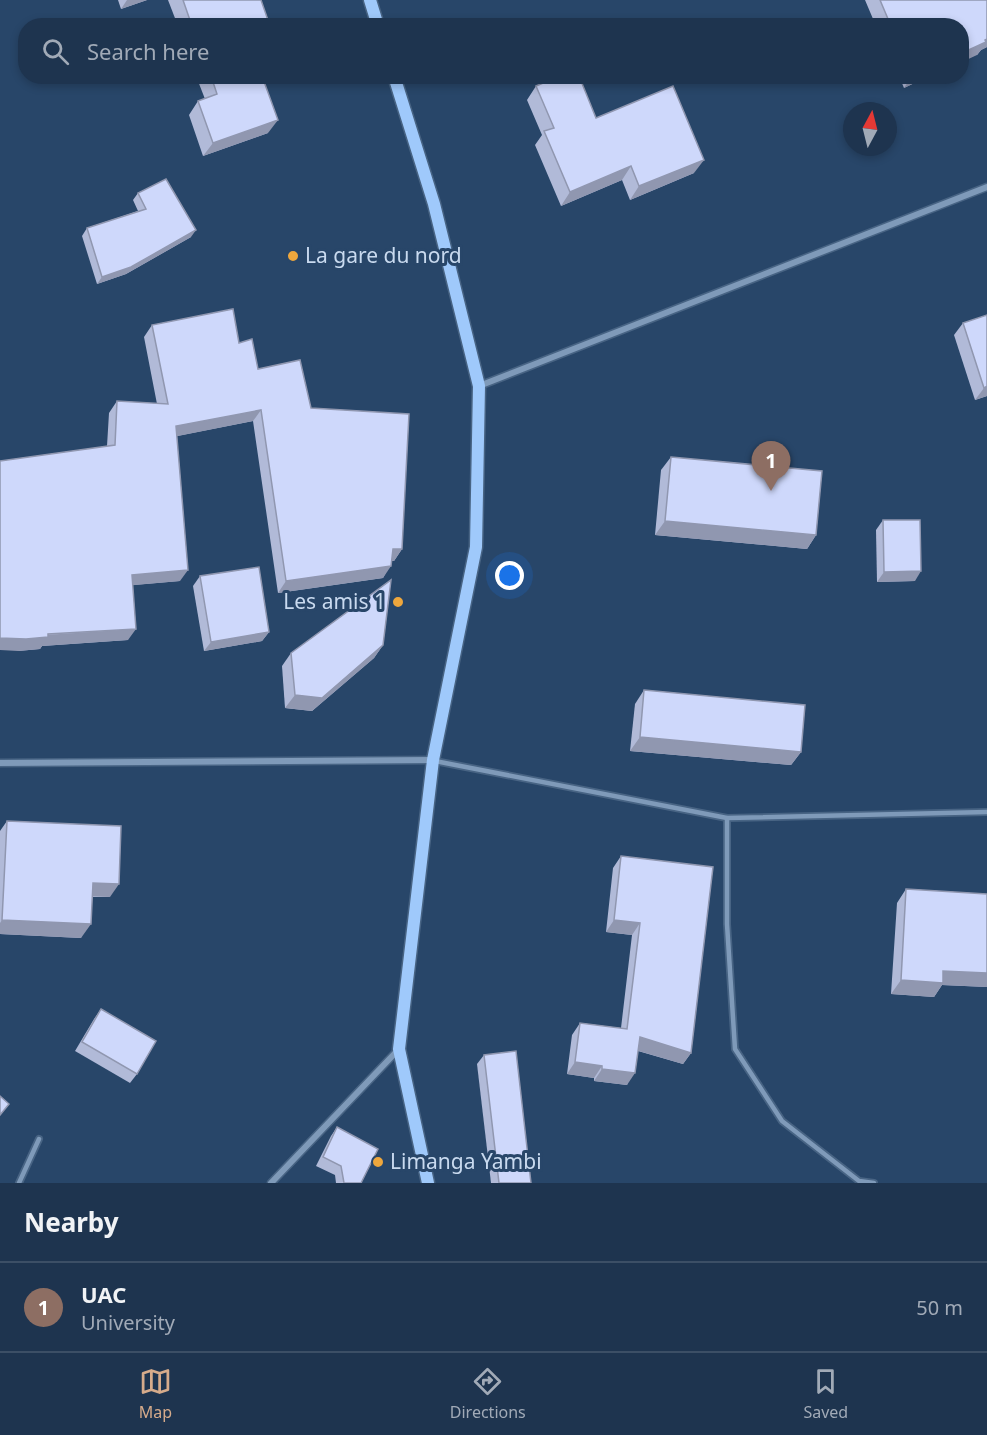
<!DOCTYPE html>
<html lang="en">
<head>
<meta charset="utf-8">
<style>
	:root { --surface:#1e344f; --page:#2b3f59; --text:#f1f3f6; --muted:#a1aab7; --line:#3c4f66; --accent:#d6ab8b }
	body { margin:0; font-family:"Noto Sans",sans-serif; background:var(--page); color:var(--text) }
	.compass { position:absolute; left:843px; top:102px; width:54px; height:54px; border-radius:50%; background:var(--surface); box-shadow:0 3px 9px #0003; rotate:7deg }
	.you { position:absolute; left:510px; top:576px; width:21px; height:21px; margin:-15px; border:4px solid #fff; border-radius:50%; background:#1a73e8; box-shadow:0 0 0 9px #1a73e833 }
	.badge { display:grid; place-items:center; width:39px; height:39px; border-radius:50%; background:var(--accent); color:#fff; font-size:20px; font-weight:700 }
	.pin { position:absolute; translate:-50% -50px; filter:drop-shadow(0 2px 3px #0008) }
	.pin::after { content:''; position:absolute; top:32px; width:21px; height:18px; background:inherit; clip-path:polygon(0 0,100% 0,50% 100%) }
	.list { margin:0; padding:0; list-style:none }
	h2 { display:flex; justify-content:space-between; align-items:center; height:78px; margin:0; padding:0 24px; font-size:26px }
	h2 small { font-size:20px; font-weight:400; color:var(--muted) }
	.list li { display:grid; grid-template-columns:39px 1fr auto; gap:18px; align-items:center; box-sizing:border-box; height:90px; padding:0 24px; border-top:2px solid var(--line) }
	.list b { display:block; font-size:22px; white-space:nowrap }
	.list p { margin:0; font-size:20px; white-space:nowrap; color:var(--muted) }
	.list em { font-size:20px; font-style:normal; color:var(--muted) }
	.icon { flex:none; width:33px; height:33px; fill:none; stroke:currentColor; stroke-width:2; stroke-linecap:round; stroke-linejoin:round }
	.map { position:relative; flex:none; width:987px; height:1183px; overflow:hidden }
	.search { position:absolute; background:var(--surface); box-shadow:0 3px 9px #0003; left:18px; right:18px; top:18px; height:66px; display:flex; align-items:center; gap:15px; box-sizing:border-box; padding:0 21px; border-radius:24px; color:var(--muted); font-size:22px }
	.sheet { height:168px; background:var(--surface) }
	nav { display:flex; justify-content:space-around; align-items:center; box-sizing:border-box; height:84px; border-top:2px solid var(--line); background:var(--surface); font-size:16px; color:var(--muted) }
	nav a { display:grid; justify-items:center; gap:3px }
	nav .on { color:var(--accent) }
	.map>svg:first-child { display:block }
</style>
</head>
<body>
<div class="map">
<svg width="987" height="1183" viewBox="0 0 987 1183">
	<rect width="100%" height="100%" fill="#284669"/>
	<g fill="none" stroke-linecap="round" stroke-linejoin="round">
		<defs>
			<g id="lane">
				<polyline points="435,761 727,818 987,812"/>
				<polyline points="727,818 727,924 735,1049 782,1121 859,1181 874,1183"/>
				<polyline points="19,1183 39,1139"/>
			</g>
			<g id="street">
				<polyline points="479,386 987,187"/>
				<polyline points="0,763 433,760"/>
				<polyline points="271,1183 399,1049"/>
			</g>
			<g id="secondary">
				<polyline points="370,0 378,26"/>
				<polyline points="394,76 434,204 479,386 476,547 433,760 399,1049 428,1183"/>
			</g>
		</defs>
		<!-- lane casing -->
		<use href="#lane" stroke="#486484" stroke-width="8"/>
		<!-- street casing -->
		<use href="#street" stroke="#486484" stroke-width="9"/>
		<!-- secondary casing -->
		<use href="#secondary" stroke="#486484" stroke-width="15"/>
		<!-- lane -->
		<use href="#lane" stroke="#7f9ab9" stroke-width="4.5"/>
		<!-- street -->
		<use href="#street" stroke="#7f9ab9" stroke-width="6"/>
		<!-- secondary -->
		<use href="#secondary" stroke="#9fc9fb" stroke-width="12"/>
	</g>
	<!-- wall -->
	<g fill="#b1bad8">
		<polygon points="118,0 147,0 121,9"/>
		<polygon points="168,0 261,0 270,26 178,26"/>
		<polygon points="865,0 987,0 987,47 981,50 977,55 962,26 876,26"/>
		<polygon points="196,76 262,76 268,133 203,156 189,115 198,101 205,99"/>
		<polygon points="899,76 929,76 904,88"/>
		<polygon points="536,86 596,118 694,173 630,200 622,180 561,206 535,145 542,135 527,100"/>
		<polygon points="138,193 191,237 126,274 97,284 82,236 87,228 138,211 133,200"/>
		<polygon points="963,323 987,396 975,400 954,335"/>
		<polygon points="152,325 239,343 258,369 311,408 402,549 394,561 392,561 383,578 278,593 253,421 177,436 180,581 133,585 128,640 42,646 40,649 18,651 107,446 109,413 117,401 157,404 144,337"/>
		<polygon points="671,457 816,535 807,549 655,535 661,470"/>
		<polygon points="883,520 915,581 877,582 876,530"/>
		<polygon points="200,576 269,632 262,641 204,651 193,586"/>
		<polygon points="383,645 374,658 312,711 285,708 282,666 291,653"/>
		<polygon points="644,690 801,752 791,765 630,751 635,704"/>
		<polygon points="7,821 110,897 93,897 81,938 0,934 0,831"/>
		<polygon points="621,856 691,1053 683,1064 638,1051 627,1085 594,1081 594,1078 567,1074 572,1035 580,1023 621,1028 632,935 606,932 613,868"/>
		<polygon points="906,889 987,894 987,987 942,985 934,997 891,994 897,903"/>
		<polygon points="101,1009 137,1074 130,1083 75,1051 94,1019"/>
		<polygon points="484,1055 531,1183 491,1183 477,1064"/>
		<polygon points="337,1127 361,1183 336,1183 335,1175 316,1166 331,1136"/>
	</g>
	<!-- shaded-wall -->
	<g fill="#9097b0">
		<polygon points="127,0 147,0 121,9"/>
		<polygon points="987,39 987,47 981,50 977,55 962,62 962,53"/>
		<polygon points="912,76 929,76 904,88"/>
		<polygon points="278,120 268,133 203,156 213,143"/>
		<polygon points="704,160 694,173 630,200 639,186"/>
		<polygon points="631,166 622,180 561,206 570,192"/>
		<polygon points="196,230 191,237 126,274 97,284 102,277"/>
		<polygon points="987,386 987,396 975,400 984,388"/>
		<polygon points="261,410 253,421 168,438 176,426"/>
		<polygon points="665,521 816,535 807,549 655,535"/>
		<polygon points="393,549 402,549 394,561 385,560"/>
		<polygon points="391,566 383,578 278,593 286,581"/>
		<polygon points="188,570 180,581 124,586 132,575"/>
		<polygon points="921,571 915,581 877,582 884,572"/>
		<polygon points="136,629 128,640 42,646 40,649 18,651 0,650 0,638"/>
		<polygon points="269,632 262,641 204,651 211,642"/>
		<polygon points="383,645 374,658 312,711 285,708 295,695"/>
		<polygon points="640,737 801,752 791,765 630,751"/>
		<polygon points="93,883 119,884 110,897 84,896"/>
		<polygon points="2,920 91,924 81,938 0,934 0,923"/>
		<polygon points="614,920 640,923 632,935 606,932"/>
		<polygon points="943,971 987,973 987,987 942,985 934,997 891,994 901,980"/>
		<polygon points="640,1037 691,1053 683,1064 632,1049"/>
		<polygon points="575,1062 602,1066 594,1078 567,1074"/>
		<polygon points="602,1069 635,1073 627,1085 594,1081"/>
	</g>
	<!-- building -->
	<g fill="#ced8fb" stroke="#9097b0" stroke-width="1.5">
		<polygon points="183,0 261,0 270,26 192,26"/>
		<polygon points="880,0 987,0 987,39 985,40 986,42 962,53 962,26 891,26"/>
		<polygon points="211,76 262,76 278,120 213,143 198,101 217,94"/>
		<polygon points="560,76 579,76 596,118 673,86 704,160 639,186 631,166 570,192 544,131 554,128 536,86"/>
		<polygon points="166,179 196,230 131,267 102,277 87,228 146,209 138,193"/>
		<polygon points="233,309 239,343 252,339 258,369 300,360 311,408 409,414 402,549 393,549 391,566 286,581 261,410 176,426 188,570 132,575 136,629 48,634 48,637 26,639 0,638 0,461 115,445 117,401 168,404 152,325"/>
		<polygon points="987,315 987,386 984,388 963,323"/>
		<polygon points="671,457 822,471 816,535 665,521"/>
		<polygon points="883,520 920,520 921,571 884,572"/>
		<polygon points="259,567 269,632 211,642 200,576"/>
		<polygon points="391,580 383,645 322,698 295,695 291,653"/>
		<polygon points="644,690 805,705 801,752 640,737"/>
		<polygon points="7,821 121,826 119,884 93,883 91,924 2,920"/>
		<polygon points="621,856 713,867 691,1053 640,1037 635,1073 602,1069 602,1066 575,1062 580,1023 627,1029 640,923 614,920"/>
		<polygon points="906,889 987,894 987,973 943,971 943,983 901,980"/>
		<polygon points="101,1009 156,1041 137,1074 82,1042"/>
		<polygon points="516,1051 531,1183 499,1183 484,1055"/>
		<polygon points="0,1096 9,1104 0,1115"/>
		<polygon points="337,1127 378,1149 361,1183 344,1183 341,1166 323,1157"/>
	</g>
	<!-- markers -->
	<g fill="#eea73d" stroke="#284669" stroke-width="2">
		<circle cx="293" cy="256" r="6"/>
		<circle cx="398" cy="602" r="6"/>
		<circle cx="378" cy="1162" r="6"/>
	</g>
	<g text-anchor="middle" stroke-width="6" stroke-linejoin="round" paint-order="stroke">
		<!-- poi labels -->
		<g font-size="21" fill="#c9daef" stroke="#284669" text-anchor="start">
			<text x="305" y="263">La gare du nord</text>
			<text x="386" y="609" text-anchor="end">Les amis 1</text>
			<text x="390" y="1169">Limanga Yambi</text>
		</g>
	</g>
</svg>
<svg class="compass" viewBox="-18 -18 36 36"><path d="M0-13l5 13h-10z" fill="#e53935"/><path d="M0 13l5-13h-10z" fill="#a1aab7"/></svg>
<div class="you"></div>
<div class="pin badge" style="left:771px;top:491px;background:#8d6e63">1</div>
<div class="search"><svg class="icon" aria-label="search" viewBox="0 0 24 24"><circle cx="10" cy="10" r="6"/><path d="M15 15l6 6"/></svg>Search here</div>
</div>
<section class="sheet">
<h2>Nearby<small></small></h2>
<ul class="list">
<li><span class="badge" style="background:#8d6e63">1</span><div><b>UAC</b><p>University</p></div><em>50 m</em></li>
</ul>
</section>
<nav>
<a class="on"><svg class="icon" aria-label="map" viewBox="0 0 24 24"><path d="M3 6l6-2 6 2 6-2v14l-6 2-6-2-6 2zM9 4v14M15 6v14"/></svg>Map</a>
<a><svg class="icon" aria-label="directions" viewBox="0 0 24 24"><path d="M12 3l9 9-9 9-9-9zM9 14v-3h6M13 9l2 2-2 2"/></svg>Directions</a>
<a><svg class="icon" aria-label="saved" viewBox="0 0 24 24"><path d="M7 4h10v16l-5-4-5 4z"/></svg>Saved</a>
</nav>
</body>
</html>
